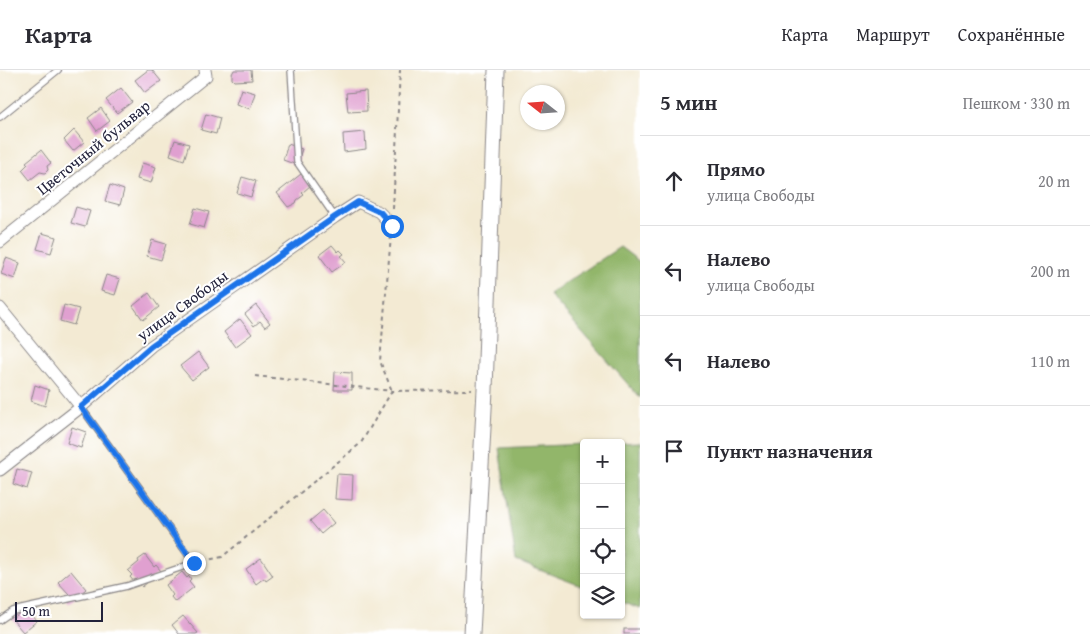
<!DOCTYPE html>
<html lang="ru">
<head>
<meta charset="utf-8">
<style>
	:root { --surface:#fff; --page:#f2f2f3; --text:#2b2b33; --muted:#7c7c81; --line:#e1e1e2 }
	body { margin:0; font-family:"Gentium Book Plus",serif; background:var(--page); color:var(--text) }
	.controls { position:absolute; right:15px; bottom:15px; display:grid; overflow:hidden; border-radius:5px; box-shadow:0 1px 4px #0004 }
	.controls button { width:45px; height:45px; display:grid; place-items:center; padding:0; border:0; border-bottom:1px solid var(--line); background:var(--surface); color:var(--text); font:25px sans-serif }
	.compass { position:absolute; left:520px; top:15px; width:45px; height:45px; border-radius:50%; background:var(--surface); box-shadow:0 1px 4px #0004; rotate:287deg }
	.scale { position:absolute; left:15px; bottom:12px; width:88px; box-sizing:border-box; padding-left:5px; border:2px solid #22223b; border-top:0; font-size:14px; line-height:18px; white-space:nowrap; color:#22223b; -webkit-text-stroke:4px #fff; paint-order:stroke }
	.stop { position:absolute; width:15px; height:15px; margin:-11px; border:4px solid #1a73e8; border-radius:50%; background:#fff }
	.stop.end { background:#1a73e8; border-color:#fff; box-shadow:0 1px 5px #0008 }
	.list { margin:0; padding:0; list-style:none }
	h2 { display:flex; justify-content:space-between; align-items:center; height:65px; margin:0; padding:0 20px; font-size:21px }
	h2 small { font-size:16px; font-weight:400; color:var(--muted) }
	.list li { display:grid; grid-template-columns:32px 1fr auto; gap:15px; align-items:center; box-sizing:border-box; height:90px; padding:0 20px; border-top:1px solid var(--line) }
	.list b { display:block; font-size:19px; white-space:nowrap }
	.list p { margin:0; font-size:16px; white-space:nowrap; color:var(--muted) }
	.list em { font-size:16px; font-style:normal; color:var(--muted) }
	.icon { flex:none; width:28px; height:28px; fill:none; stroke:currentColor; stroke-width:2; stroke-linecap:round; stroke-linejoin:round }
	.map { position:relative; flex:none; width:640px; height:564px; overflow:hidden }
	header { display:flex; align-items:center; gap:30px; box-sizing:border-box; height:70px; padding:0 25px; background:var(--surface); border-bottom:1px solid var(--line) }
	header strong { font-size:24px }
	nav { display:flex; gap:28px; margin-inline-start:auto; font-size:18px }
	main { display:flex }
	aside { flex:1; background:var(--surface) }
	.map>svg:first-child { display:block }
</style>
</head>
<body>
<header>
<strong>Карта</strong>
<nav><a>Карта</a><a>Маршрут</a><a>Сохранённые</a></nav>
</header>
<main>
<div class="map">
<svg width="640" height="564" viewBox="0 0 640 564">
	<rect width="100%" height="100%" fill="#fff"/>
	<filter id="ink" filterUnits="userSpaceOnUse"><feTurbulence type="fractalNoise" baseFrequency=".02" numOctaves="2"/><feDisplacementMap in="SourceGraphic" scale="10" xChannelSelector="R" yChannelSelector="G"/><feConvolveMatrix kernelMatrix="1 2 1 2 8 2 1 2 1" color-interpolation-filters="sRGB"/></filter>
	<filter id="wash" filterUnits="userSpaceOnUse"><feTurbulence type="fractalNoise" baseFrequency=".0096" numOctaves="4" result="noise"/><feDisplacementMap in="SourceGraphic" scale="20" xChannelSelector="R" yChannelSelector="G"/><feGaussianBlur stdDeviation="1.12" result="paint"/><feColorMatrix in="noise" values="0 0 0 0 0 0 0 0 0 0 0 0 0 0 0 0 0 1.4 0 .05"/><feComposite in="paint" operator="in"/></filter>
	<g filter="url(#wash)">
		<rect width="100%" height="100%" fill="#f3ead3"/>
		<!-- forest -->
		<g fill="#92b66a" stroke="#5a6c52">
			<polygon points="620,177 640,192 640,328 549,224"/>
			<polygon points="640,372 640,539 621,532 621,373 613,373"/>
			<polygon points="584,374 584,517 516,491 499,378"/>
		</g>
		<g id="blocks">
			<!-- building -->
			<g fill="#e0a0d0">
				<polygon points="148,0 152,0 161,11 145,23 135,10"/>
				<polygon points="234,0 251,0 252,10 234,11 232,9 232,4"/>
				<polygon points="121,18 132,32 117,43 106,30"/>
				<polygon points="241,19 255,23 250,39 236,34"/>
				<polygon points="366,21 367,41 348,42 346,23"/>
				<polygon points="101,38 110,51 97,61 88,48"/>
				<polygon points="206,44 220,48 216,64 201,60"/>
				<polygon points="74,60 84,72 73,81 64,70"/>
				<polygon points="365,62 366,79 344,82 343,64"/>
				<polygon points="175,70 189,74 184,90 170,85"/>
				<polygon points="288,74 302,79 297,95 283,90"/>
				<polygon points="41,80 51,93 47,96 48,100 45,103 40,102 30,110 22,100 28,94 26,92"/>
				<polygon points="142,93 156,97 151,113 137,109"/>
				<polygon points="301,104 311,115 302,123 304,125 297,130 296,133 288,137 277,123"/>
				<polygon points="242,107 256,111 251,127 237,123"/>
				<polygon points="110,115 124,120 120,135 105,131"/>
				<polygon points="76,137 90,141 85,157 71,153"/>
				<polygon points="195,138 209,142 204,158 190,154"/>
				<polygon points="42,163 56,167 51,183 37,179"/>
				<polygon points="152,170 166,174 161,190 147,186"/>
				<polygon points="332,175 338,182 340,180 344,184 341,186 346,192 332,202 319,185"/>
				<polygon points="6,188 20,193 15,209 1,204"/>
				<polygon points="106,205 120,209 115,225 101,221"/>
				<polygon points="149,223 159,237 143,250 133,236"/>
				<polygon points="64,235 79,239 74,255 60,251"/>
				<polygon points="256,235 270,253 265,257 260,251 254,256 245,244"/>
				<polygon points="240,249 252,264 235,277 224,262"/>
				<polygon points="198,282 209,297 192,310 180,296"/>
				<polygon points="335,302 352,303 352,320 334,320"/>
				<polygon points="35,315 49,320 45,336 31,331"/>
				<polygon points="72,357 86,362 81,378 67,373"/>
				<polygon points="17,399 32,403 27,419 13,414"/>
				<polygon points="337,404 353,405 352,430 335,429"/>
				<polygon points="323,440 334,453 321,464 310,451"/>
				<polygon points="145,485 154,497 156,495 161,501 142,517 138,512 136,514 130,507 132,505 128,501 139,492 138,490"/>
				<polygon points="261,488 273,506 266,511 264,508 256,514 246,499"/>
				<polygon points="71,501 86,519 69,533 65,527 69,524 58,512"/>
				<polygon points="182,502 187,508 189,506 191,509 189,511 194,517 175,532 171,527 173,525 166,515"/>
				<polygon points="26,538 37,551 23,562 12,549"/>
				<polygon points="183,546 198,563 196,564 179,564 172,555"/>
				<rect x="624" y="559" width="16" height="5"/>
			</g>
		</g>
	</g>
	<g filter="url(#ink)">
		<use href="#blocks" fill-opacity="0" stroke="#8a8687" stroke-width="1"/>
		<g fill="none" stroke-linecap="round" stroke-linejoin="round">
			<defs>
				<g id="service">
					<polyline points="291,0 297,92 335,147"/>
					<polyline points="0,47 58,0"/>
					<polyline points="0,550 13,541 127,516 194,493 81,337"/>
				</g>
				<g id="minor">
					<polyline points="0,172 206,6 205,0"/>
					<polyline points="0,238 81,337"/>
					<polyline points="0,400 81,337 151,276 335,147 358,132 379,142 392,155"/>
				</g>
				<polyline id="secondary" points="472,564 485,320 496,0"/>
			</defs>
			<!-- service casing -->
			<use href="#service" stroke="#8a8687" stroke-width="8"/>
			<!-- minor casing -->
			<use href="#minor" stroke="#8a8687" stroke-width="13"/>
			<!-- secondary casing -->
			<use href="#secondary" stroke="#8a8687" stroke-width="17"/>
			<!-- path -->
			<g stroke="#8a8687" stroke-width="2" stroke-dasharray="4 4" stroke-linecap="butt">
				<polyline points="393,139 400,0"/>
				<polyline points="391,166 380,291 392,321"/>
				<polyline points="255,306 392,321 472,320"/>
				<polyline points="203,491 222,487 361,373 392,321"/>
			</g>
			<!-- service -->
			<use href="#service" stroke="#fff" stroke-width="5.5"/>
			<!-- minor -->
			<use href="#minor" stroke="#fff" stroke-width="11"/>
			<!-- secondary -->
			<use href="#secondary" stroke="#fff" stroke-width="15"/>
		</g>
	</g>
	<g fill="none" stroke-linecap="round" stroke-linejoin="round" filter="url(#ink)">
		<!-- route -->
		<polyline stroke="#1a73e8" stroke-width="6" points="194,493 81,337 151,276 335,147 358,132 380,142 392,156"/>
	</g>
	<g text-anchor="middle" stroke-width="4" stroke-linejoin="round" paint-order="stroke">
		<!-- street labels -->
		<g font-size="16" fill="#22223b" stroke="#fff">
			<text transform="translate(93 77) rotate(-39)" y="6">Цветочный бульвар</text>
			<text transform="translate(182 235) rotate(-36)" y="6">улица Свободы</text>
		</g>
	</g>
</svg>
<div class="controls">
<button>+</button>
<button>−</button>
<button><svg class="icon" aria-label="locate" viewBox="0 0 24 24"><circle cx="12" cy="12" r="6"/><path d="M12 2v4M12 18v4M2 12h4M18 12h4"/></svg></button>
<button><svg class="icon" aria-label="layers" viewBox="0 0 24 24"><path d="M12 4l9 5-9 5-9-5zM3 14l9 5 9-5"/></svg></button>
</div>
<svg class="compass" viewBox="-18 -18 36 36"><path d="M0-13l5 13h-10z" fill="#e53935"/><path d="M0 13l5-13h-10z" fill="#7c7c81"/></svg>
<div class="scale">50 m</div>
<div class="stop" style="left:392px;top:156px"></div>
<div class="stop end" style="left:194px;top:493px"></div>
</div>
<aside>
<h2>5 мин<small>Пешком · 330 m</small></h2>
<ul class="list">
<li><svg class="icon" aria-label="ahead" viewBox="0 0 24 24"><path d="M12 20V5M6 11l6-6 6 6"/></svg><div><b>Прямо</b><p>улица Свободы</p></div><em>20 m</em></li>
<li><svg class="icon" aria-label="left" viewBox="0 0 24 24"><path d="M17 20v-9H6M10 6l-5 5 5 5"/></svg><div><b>Налево</b><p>улица Свободы</p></div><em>200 m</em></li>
<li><svg class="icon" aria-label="left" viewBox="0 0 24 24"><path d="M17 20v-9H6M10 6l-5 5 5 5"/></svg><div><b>Налево</b></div><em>110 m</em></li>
<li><svg class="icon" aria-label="arrive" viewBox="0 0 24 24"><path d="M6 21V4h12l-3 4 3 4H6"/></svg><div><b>Пункт назначения</b></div></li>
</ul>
</aside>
</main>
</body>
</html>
